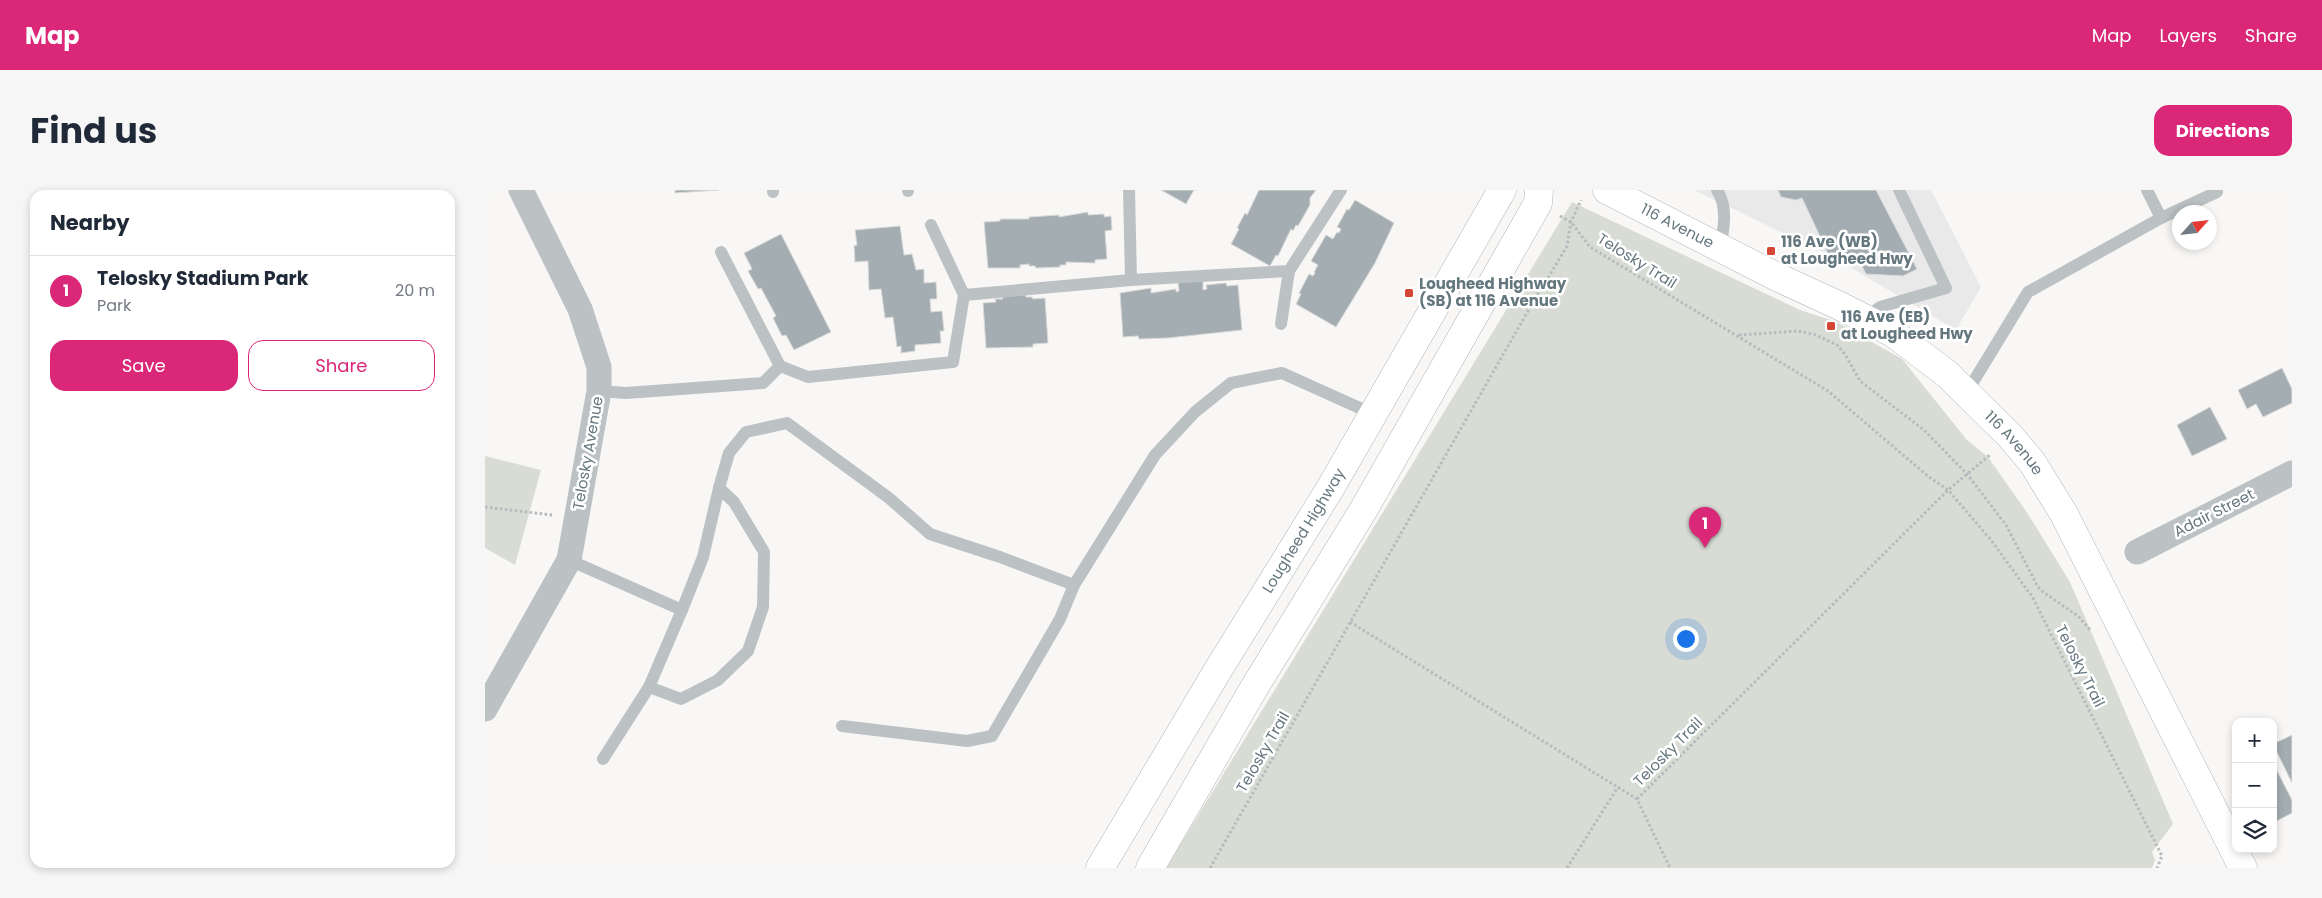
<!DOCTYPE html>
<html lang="en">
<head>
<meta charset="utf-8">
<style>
	:root { --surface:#fff; --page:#f6f6f7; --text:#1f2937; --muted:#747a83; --line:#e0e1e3; --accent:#db2777 }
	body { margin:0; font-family:Poppins,sans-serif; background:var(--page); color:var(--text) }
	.controls { position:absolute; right:15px; bottom:15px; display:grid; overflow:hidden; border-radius:10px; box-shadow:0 2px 8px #0003 }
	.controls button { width:45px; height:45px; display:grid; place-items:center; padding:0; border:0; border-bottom:1px solid var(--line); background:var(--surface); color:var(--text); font:25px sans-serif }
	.compass { position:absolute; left:1687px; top:15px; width:45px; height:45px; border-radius:50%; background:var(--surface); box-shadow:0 2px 8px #0003; rotate:63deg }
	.you { position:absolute; left:1200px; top:448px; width:18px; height:18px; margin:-12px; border:4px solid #fff; border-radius:50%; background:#1a73e8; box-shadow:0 0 0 8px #1a73e833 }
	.badge { display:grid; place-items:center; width:32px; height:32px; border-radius:50%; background:var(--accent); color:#fff; font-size:16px; font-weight:700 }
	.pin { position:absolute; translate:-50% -41px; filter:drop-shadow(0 1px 2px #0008) }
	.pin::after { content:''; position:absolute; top:26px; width:18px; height:15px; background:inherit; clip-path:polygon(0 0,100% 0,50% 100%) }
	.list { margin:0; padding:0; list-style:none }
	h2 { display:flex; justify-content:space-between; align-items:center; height:65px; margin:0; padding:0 20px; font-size:21px }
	h2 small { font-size:16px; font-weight:400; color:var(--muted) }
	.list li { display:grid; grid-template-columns:32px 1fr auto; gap:15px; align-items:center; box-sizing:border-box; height:70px; padding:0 20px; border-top:1px solid var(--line) }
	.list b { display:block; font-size:19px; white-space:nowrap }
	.list p { margin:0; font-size:16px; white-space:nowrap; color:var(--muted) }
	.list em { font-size:16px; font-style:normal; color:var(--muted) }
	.actions { display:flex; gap:10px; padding:15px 20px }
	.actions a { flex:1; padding:11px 0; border:1px solid var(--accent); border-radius:15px; text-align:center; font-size:18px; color:var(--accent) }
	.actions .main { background:var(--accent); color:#fff }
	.icon { flex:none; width:28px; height:28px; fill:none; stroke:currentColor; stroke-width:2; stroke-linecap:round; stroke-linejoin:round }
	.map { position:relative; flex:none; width:1807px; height:678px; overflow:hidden; border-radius:15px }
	header { display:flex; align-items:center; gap:30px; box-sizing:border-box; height:70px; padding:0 25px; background:var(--accent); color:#fff }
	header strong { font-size:24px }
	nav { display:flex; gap:28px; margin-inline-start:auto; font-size:18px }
	.intro { display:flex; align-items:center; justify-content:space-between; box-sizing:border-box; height:120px; padding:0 30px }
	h1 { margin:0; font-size:35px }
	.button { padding:12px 22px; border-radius:15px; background:var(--accent); color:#fff; font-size:18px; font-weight:700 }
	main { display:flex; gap:30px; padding:0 30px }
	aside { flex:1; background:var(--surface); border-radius:15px; box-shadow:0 2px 8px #0003 }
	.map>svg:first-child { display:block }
</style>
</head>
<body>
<header>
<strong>Map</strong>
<nav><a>Map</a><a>Layers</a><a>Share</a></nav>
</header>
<div class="intro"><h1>Find us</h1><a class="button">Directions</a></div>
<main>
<aside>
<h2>Nearby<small></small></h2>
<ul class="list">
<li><span class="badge">1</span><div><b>Telosky Stadium Park</b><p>Park</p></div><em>20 m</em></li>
</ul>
<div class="actions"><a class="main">Save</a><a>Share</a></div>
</aside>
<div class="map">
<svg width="1807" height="678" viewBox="0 0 1807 678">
	<rect width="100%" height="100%" fill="#f8f7f5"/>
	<!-- built -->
	<polygon fill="#e8e9e8" points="1209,0 1446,0 1496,97 1471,140 1346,66"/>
	<!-- green -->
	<g fill="#d8dcd5">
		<polygon points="1087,12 1315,120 1352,132 1417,169 1482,250 1503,267 1543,324 1585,392 1688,634 1667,662 1670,670 1667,678 681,678"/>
		<polygon points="0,266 56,280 30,375 0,358"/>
	</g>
	<!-- building -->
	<g fill="#a4aeb2" stroke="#d9d9d8">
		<polygon points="190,0 234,0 190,3"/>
		<polygon points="676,0 712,0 709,0 701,14"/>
		<polygon points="774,0 831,0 825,8 825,15 813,36 811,35 808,41 806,39 793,66 791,65 785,76 746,54 754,39 752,38 760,23 762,25"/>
		<polygon points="1293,0 1391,0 1432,79 1418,86 1381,84 1373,68 1362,73 1346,70 1317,8 1311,10 1296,7"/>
		<polygon points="870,10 909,33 890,73 851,137 811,114 816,104 814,103 824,84 828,86 830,83 829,82 833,75 826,71 841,45 848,49 852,42 854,43 856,39 852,37 862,19 864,20"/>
		<polygon points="603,22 603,25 619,24 619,27 626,26 627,40 620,41 622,69 610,70 610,73 581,72 581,75 575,75 575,77 551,78 550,76 544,76 544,74 535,75 535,78 503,78 499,32 515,31 515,29 544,29 544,27 574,25 574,27"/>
		<polygon points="415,36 419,65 427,64 431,80 439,79 439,93 451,92 452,109 445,109 446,122 457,121 459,141 455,141 456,153 430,155 430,161 416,163 416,156 412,157 408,127 400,128 396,99 384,100 383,71 370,72 369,56 372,55 370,40"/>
		<polygon points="296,44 346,142 309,160 301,145 297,146 288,128 291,126 276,98 273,99 263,81 267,79 259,63"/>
		<polygon points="718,90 718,100 722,99 721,95 741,93 742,96 753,95 757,140 683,148 654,149 653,146 638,147 635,103 666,98 666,103 691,99 691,102 694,101 693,92"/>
		<polygon points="541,105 541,107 547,107 548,109 560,108 563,153 548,154 548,157 501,158 498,113 511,112 510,109 518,109 517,106"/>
		<polygon points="1797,178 1807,199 1807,213 1778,227 1771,214 1762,219 1753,200"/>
		<polygon points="1725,217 1742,249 1707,266 1692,235"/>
		<polygon points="1807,545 1807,593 1788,554"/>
		<polygon points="1788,573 1807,610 1807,623 1788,633"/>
	</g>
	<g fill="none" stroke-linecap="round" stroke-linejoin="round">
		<defs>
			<g id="secondary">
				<path id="s1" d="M1122,0L1292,87L1355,116L1408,143L1462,184L1525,246L1547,272L1579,324L1758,678"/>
			</g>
			<g id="primary">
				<path id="s2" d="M615,678L733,480L846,297L1017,0"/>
				<polyline points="665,678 769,498 879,319 1053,13 1054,0"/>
			</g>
		</defs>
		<!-- secondary casing -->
		<use href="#secondary" stroke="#b1b8bb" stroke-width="29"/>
		<!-- primary casing -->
		<use href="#primary" stroke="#b0b6b9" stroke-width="29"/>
		<!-- path -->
		<g stroke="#b7bbbd" stroke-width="3" stroke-dasharray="2.5 2.5" stroke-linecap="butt">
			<polyline points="1075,26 1086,32 1105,57 1343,201 1444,287 1463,300 1506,350 1548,408 1677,666 1672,678"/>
			<polyline points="1254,145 1313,141 1331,145 1352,155 1360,164 1375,191 1439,240 1482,284 1521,335 1553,397 1558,402 1593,426 1606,441"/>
			<polyline points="0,317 67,325"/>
			<polyline points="865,432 1152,609 1185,678"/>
			<polyline points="1152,609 1463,300 1506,264"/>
			<polyline points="725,678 1043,121 1082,56 1086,32 1096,10"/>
			<polyline points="1082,678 1133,597"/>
		</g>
		<!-- lane -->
		<g stroke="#bcc2c4" stroke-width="12">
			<polyline points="288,0 288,2"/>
			<polyline points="423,0 423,1"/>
			<polyline points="644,0 646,90"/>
			<path d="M1232,0C1243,17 1239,39 1235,58"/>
			<polyline points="1662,0 1676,28 1732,2"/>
			<polyline points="236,62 295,176 323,187 468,172 479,105 446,35"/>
			<polyline points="479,105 646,90 804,81 856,0"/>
			<polyline points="1380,128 1395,117 1461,98 1414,0"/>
			<polyline points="796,134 804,81"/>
			<polyline points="114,201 141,203 278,193 295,176"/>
			<polyline points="1482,202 1543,102 1676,28"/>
			<polyline points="234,298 244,263 261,242 302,233 404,308 445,344 515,367 589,395 575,429 507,546 482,551 357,536"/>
			<polyline points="84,370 197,420 164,497 118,569"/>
			<polyline points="589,395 670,265 710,222 746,193 797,183 888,224"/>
			<polyline points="164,497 196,509 233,490 263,461 278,417 279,362 249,312 234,298 218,367 197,420"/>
		</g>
		<!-- street -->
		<g stroke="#bcc2c4" stroke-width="25">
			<polyline points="1652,362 1807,283"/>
			<polyline points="0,519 84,370 114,201 114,177 95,119 36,0"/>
		</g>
		<!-- secondary -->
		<use href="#secondary" stroke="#fff" stroke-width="28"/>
		<!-- primary -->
		<use href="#primary" stroke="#fff" stroke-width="28"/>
	</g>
	<!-- markers -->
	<g fill="#d64637" stroke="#fff" stroke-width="2">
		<rect x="1281" y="56" width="10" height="10" rx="2.5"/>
		<rect x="919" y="98" width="10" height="10" rx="2.5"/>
		<rect x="1341" y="131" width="10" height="10" rx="2.5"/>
	</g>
	<g text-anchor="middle" stroke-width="5" stroke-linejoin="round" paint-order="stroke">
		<!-- street labels -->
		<g font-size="15" fill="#65777e" stroke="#fff">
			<text dy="5" stroke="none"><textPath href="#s1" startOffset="79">116 Avenue</textPath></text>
			<text transform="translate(1152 71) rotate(32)" y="5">Telosky Trail</text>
			<text dy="5" stroke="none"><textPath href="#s1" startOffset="484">116 Avenue</textPath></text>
			<text transform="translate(103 263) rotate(-80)" y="5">Telosky Avenue</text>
			<text transform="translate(1729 323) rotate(-27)" y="5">Adair Street</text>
			<text dy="5" stroke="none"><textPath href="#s2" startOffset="394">Lougheed Highway</textPath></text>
			<text transform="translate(1595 476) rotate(63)" y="5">Telosky Trail</text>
			<text transform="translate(778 562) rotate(-60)" y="5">Telosky Trail</text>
			<text transform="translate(1183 562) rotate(-45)" y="5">Telosky Trail</text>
		</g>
		<!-- poi labels -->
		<g font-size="15" font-weight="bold" fill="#65777e" stroke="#fff" text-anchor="start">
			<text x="1296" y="57">116 Ave (WB)<tspan x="1296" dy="17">at Lougheed Hwy</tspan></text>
			<text x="934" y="99">Lougheed Highway<tspan x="934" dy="17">(SB) at 116 Avenue</tspan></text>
			<text x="1356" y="132">116 Ave (EB)<tspan x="1356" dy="17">at Lougheed Hwy</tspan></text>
		</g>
	</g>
</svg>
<div class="controls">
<button>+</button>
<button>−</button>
<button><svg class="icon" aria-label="layers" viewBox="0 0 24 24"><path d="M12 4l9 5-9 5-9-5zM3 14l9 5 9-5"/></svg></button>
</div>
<svg class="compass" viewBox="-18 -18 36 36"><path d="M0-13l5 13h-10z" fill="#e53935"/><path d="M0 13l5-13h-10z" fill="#747a83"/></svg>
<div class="you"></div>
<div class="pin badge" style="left:1220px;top:358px">1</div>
</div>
</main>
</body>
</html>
